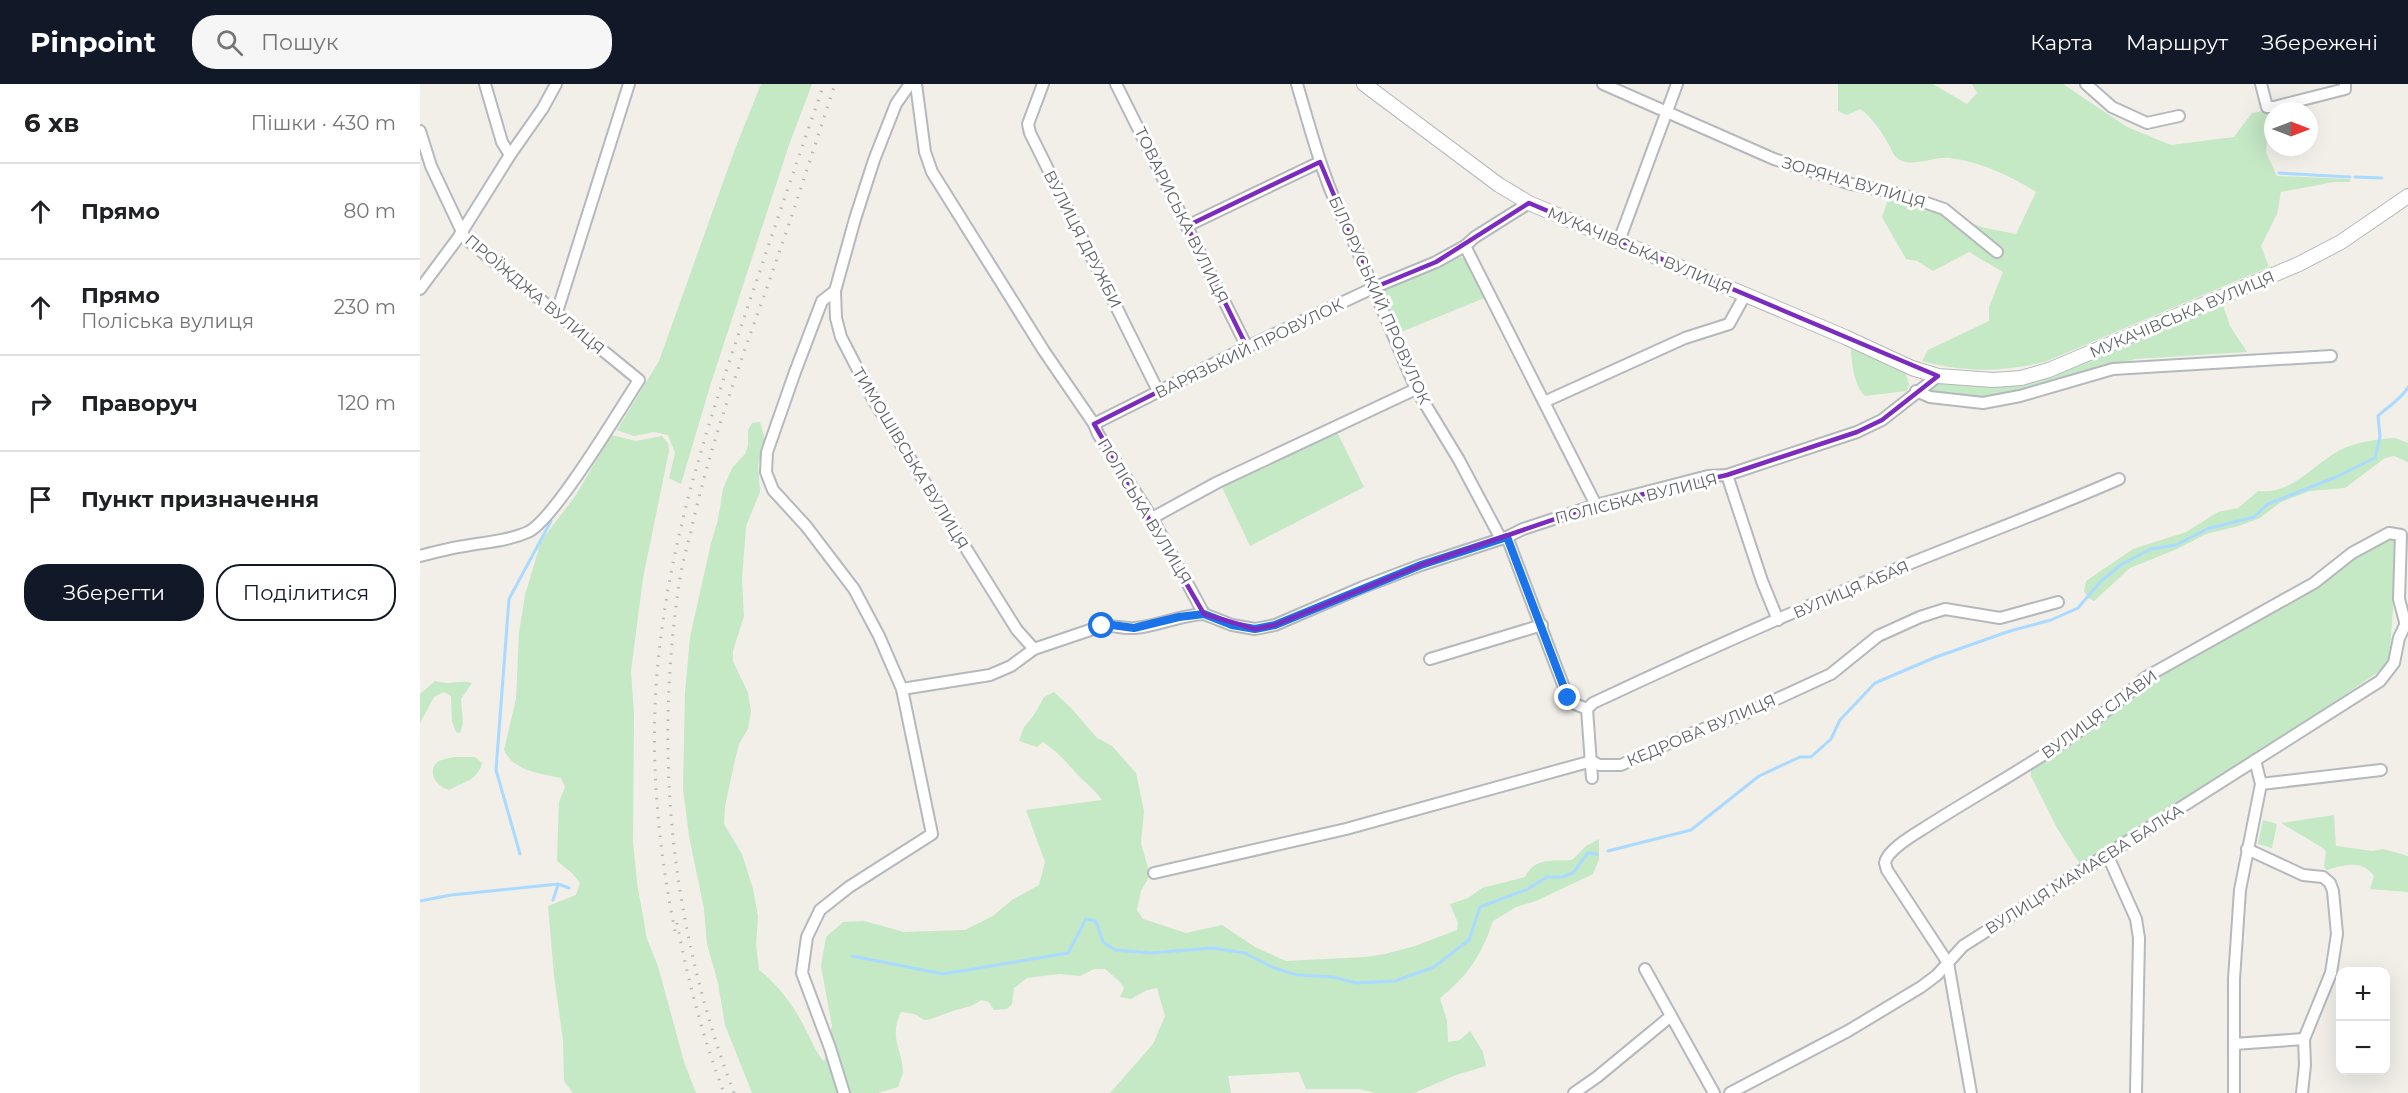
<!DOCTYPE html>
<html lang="uk">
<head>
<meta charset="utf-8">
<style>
	:root { --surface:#fff; --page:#f6f6f6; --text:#202124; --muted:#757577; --line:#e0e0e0; --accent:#111827 }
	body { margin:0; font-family:Montserrat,sans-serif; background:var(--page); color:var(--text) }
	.controls { position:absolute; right:18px; bottom:18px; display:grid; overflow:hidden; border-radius:12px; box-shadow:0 6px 24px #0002 }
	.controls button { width:54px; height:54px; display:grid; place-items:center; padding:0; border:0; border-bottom:2px solid var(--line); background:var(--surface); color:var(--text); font:30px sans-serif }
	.compass { position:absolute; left:1844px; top:18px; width:54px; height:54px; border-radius:50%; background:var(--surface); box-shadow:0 6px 24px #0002; rotate:90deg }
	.stop { position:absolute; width:18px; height:18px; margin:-14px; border:4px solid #1a73e8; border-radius:50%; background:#fff }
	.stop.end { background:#1a73e8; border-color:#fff; box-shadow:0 2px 6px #0008 }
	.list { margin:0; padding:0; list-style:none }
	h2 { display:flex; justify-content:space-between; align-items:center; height:78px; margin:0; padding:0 24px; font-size:26px }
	h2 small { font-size:20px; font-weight:400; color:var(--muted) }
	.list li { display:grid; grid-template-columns:39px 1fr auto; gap:18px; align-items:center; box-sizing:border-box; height:96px; padding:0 24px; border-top:2px solid var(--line) }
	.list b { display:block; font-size:22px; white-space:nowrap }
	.list p { margin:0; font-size:20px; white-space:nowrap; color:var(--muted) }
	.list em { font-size:20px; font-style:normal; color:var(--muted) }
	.actions { display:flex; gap:12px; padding:18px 24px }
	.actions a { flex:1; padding:14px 0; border:2px solid var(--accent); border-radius:24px; text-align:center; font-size:21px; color:var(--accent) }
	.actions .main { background:var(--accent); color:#fff }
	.icon { flex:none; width:33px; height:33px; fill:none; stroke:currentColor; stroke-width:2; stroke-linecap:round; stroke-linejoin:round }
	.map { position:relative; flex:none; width:1988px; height:1009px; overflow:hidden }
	header { display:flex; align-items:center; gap:36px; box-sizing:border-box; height:84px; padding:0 30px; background:var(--accent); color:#fff }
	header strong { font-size:28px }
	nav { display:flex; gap:33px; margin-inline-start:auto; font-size:21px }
	.search { width:420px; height:54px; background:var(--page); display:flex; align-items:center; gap:15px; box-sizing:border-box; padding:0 21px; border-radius:24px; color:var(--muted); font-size:22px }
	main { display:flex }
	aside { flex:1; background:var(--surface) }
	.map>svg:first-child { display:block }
</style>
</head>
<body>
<header>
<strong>Pinpoint</strong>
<div class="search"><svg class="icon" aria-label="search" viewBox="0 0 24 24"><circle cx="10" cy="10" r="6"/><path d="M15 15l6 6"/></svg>Пошук</div>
<nav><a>Карта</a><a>Маршрут</a><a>Збережені</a></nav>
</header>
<main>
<aside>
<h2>6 хв<small>Пішки · 430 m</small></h2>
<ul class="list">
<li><svg class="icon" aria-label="ahead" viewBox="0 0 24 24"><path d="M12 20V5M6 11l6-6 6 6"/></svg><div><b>Прямо</b></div><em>80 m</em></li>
<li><svg class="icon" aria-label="ahead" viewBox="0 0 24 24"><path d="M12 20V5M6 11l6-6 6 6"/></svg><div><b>Прямо</b><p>Поліська вулиця</p></div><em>230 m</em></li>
<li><svg class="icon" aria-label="right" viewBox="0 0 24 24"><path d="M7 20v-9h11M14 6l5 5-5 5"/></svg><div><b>Праворуч</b></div><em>120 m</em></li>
<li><svg class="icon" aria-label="arrive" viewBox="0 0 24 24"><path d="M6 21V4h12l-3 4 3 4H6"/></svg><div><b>Пункт призначення</b></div></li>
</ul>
<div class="actions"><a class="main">Зберегти</a><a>Поділитися</a></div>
</aside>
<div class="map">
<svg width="1988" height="1009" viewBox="0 0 1988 1009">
	<rect width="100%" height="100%" fill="#f1efe8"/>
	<!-- green -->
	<g fill="#c5e8c5">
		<polygon points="341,0 392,0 369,61 290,302 261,400 249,394 255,369 248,351 234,348 214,352 197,346 239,277 315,65"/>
		<path d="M1418,0H1513L1547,20L1557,9L1552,0H1643L1707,43L1751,61L1814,53L1832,29L1850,26L1846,68L1857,92L1930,95V98H1914L1861,108L1857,130L1841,162L1849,183L1627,277C1586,288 1544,289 1502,277L1508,266L1569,237V223L1583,188L1549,168L1513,187L1497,177L1486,175L1462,133L1470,110L1565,144L1596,150L1616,108C1589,91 1561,78 1530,74C1512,72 1490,86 1476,73C1473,71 1471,64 1469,61C1461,47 1453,34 1440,25L1427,31L1418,27Z"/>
		<path d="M1034,172C1052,171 1059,199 1067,213L976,250L959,209L962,205Z"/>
		<polygon points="1802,218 1810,242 1827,268 1715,275 1562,316 1527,314 1506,307 1514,301 1524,299 1574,300"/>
		<path d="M1431,262L1485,288L1489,300L1487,307L1445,312C1434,302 1431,277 1431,262Z"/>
		<path d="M340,338L345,355L338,381L340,408L326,442L322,496L324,532L313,567V577L328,609L331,627L328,645L319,660L315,676L305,722L304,740L322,770L333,805L338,832L336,860L339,886C356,899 368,915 379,933C388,948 393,964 404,978L412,942L401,882L406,853L423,838L444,837L484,848L545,846L573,832L592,816L619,801L625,778L606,726L682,716C673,704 668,701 658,691C647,679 637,667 623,658L617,663L599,657L604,643L614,631L624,613L634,608L652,625L677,654L692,662L716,689L724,727L721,759L730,791L721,807L717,826L723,835L766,849L802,841L835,863L866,877L945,873L965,870L995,862L1037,846L1038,839L1030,820L1048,814L1062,804L1105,793C1116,772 1132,778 1152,776L1166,762L1179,755V775L1173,790L1116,817L1096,823L1073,837C1062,870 1048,892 1020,914L1027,937L1028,958L1040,956L1050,947L1063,968L1066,982L1036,991L994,1009H955L939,1005H886L879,988L808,992L811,1009H690L733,960L745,932L737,904L727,906L711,915L700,913L704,904L699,897L685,885H674L660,892L639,890L607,894L594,904L592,920L587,925L574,926L569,918L561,916C551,924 544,923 533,927C523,930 515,935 504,936L495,930L481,928C468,955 483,966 483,989C482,993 479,999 478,1003L458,1009H332L305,941L298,899L287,860L284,825L269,752L263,705L265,609L270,553L291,459L298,436L303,405L312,384L325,370L328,361V346L332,339Z"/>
		<polygon points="916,346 944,403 830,462 800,399"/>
		<path d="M191,351L216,357L242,352L248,359L249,367L223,494L211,587L214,630L213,758L217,799L227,855L238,882L264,978L276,1009H153L144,997L143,957L134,891L128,822L156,811L160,799L152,789L137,777L139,718L145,703L141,694C119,689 95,688 84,666L96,615L99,549L105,511L121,457L156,411Z"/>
		<path d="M1975,354L1988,359V378L1974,372L1965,374L1925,404L1890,407L1861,418L1840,434L1819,442L1786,450L1757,465L1710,484L1674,517L1668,514L1664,507L1666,497L1713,465L1766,448L1798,428L1818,424L1838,407C1872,411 1892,381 1920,366C1936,358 1956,355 1975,354Z"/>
		<polygon points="1970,453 1978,458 1970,566 1971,575 1964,584 1898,629 1660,780 1637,744 1611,692 1611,686 1618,679 1728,596 1936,471"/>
		<path d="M15,597C31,602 40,595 52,599L41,615L43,639L40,649L36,648L32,637L31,612L24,608L14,613L0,639V610Z"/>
		<path d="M34,673H55L62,679C57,697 45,697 29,706C17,704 5,686 19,677C23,675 29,674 34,673Z"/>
		<path d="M1914,731L1916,762L1952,767L1963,765L1988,772V808L1950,805L1954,792C1942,775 1923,781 1906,786L1904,782L1906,768L1903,764L1861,739Z"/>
		<polygon points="1843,736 1857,740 1852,764 1838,760"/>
	</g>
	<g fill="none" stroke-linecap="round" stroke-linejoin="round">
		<!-- stream -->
		<g stroke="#aadaff" stroke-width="3">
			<polyline points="1859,89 1930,93"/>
			<polyline points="1935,93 1962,94"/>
			<path d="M1188,767L1271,746L1339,692L1380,673H1391L1411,655L1420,636L1455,599L1516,573L1590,547L1631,536L1658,524L1681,497L1702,480L1731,465L1756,461L1787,445L1834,433L1848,420L1916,393L1955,374L1960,353L1958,332C1968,322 1981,316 1988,303"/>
			<polyline points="100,770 76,686 89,515 131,437"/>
			<polyline points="133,816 138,801"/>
			<polyline points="0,817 31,811 138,800 149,804"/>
			<polyline points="432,872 523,890 648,869 666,835 676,837 683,858 695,866 731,869 792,864 825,869 854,884 877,891 913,893 936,899 975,897 1014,883 1049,856 1060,823 1108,805 1127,793 1142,793 1153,789 1168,769 1177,770"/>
		</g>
		<defs>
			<g id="minor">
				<polyline points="65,0 82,58 90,71"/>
				<polyline points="490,0 476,20 454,76 435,135 415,207 416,234 421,253 454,317 597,546 614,565"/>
				<polyline points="496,0 505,68 512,88 624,267 674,340 678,350 732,434 784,530 812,541 835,545 855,541 943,503 1001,481 1087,453 1103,445 1176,421 1288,392 1307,391 1437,348 1462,336 1518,292"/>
				<polyline points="623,0 608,40 610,49 738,307"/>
				<polyline points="696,0 827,263"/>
				<path d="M877,0C892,51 905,102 930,149L996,305L1039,376L1081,455"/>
				<polyline points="1183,0 1354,75 1431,100 1484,111 1524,125 1577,168"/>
				<polyline points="1666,0 1692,23 1727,39 1759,32"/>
				<polyline points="1841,0 1847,23 1854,23 1925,5 1925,0"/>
				<path d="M0,47L11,82L45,154L219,296C200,325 134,436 108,448C88,457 66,458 45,462C30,464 15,468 0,472"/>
				<polyline points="767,142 900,78"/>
				<polyline points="1199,157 1257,0"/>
				<polyline points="1045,162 1176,421"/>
				<polyline points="0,205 38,154 90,71 123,24 136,0"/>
				<polyline points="415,207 402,217 375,288 347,368 346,388 353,406 386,442 434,505 459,552 482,605 512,750 429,803 400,826 387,853 382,889 410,964 424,1009"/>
				<polyline points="137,228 209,0"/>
				<polyline points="1496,307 1510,313 1563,319 1600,312 1693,285 1911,272"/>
				<polyline points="1124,318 1265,254 1309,240 1325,211"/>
				<polyline points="674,340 827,263 953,204 1016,178 1045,162 1055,153 1109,119"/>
				<polyline points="1307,391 1342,497 1358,536"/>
				<polyline points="732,434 798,398 996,305"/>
				<polyline points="1087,453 1148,614 1155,620 1167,625 1172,694"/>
				<polyline points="1010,575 1122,541"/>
				<path d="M482,605L570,591L591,582L614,565L682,542C693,541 704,545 715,544C738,542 760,531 784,530"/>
				<path d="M1167,625L1173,619C1273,572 1374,527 1476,485C1550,455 1626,427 1699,395"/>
				<polyline points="1841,700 1961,686"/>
				<polyline points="1827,765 1883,791 1903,793 1910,799 1913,807 1917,850 1911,889 1884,955 1885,981 1882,1009"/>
				<polyline points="1687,770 1716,835 1719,854 1716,1009"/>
				<polyline points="734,789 926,745 1172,677 1179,681 1201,681 1267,651 1322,631 1411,590 1458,552 1500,533 1525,525 1580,534 1638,518"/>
				<polyline points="1225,885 1294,1009"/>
				<polyline points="1814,960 1884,955"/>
				<polyline points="1154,1009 1177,993 1251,932"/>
				<polyline points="1310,1009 1428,947 1501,903 1517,891 1543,862 1960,597 1974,579 1979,554 1988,535"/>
				<path d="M1551,1009L1528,879L1467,786L1465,779C1467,765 1497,749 1509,741C1583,694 1662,654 1726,593L1894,499L1932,469L1969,449L1981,451L1979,515L1985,538"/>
				<polyline points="1814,1009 1814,895 1820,806 1841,700 1835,676"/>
			</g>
			<polyline id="tertiary" points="944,0 1079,101 1109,119 1425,253 1492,284 1518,292 1573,296 1601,294 1629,286 1879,180 1921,158 1988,112"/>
		</defs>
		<!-- minor casing -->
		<use href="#minor" stroke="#b5b8bc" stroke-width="14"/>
		<!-- tertiary casing -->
		<use href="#tertiary" stroke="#b5b8bc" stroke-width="16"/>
		<!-- minor -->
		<use href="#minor" stroke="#fff" stroke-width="10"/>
		<!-- tertiary -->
		<use href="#tertiary" stroke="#fff" stroke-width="14"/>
		<!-- rail -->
		<g stroke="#b6b7b8" stroke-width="3" stroke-dasharray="1.5 8" stroke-linecap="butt">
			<path d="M257,839C268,897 283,954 304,1009"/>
			<path d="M255,847C238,763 230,676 237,590C247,466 285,348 325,231C351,154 377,77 404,0"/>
			<path d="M314,1009C251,843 233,669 260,494C263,475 269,457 273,438C291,360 318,284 345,209C370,139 392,70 415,0"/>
		</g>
	</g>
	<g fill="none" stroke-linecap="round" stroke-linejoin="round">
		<!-- route -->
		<polyline stroke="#1a73e8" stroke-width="8" points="682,542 692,541 714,544 759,533 784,530 812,541 835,545 855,541 1001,481 1087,453 1148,614"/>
	</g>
	<!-- marked area -->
	<path fill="none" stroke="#7b2cbf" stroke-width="4.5" stroke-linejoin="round" d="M900,78L953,204L1016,178L1109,119L1518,292L1462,336L1437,348L1307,391L1176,421L1001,481L855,541L835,545L784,530L674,340L827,263L767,142Z"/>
	<g text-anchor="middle" stroke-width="6" stroke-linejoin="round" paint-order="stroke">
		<!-- street labels -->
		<g font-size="16" fill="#5f6368" stroke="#fff">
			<text transform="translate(1434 98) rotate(16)" y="6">ЗОРЯНА ВУЛИЦЯ</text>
			<text transform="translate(762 131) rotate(64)" y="6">ТОВАРИСЬКА ВУЛИЦЯ</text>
			<text transform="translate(663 155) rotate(63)" y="6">ВУЛИЦЯ ДРУЖБИ</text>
			<text transform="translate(1220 166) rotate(23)" y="6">МУКАЧІВСЬКА ВУЛИЦЯ</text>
			<text transform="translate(115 210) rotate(40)" y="6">ПРОЇЖДЖА ВУЛИЦЯ</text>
			<text transform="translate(960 216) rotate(66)" y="6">БІЛОРУСЬКИЙ ПРОВУЛОК</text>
			<text transform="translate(1762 230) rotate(-23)" y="6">МУКАЧІВСЬКА ВУЛИЦЯ</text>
			<text transform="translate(829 264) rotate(-26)" y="6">ВАРЯЗЬКИЙ ПРОВУЛОК</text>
			<text transform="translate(491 374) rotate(59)" y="6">ТИМОШІВСЬКА ВУЛИЦЯ</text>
			<text transform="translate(1216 414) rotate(-14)" y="6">ПОЛІСЬКА ВУЛИЦЯ</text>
			<text transform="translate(725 427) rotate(59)" y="6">ПОЛІСЬКА ВУЛИЦЯ</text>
			<text transform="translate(1431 505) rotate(-23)" y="6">ВУЛИЦЯ АБАЯ</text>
			<text transform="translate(1679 630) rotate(-36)" y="6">ВУЛИЦЯ СЛАВИ</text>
			<text transform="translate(1281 646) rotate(-23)" y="6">КЕДРОВА ВУЛИЦЯ</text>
			<text transform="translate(1664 785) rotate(-32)" y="6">ВУЛИЦЯ МАМАЄВА БАЛКА</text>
		</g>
	</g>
</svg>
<div class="controls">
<button>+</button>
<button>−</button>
</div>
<svg class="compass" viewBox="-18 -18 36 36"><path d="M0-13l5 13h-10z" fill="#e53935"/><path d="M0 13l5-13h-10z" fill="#757577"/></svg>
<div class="stop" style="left:682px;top:542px"></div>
<div class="stop end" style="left:1148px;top:614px"></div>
</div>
</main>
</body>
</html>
